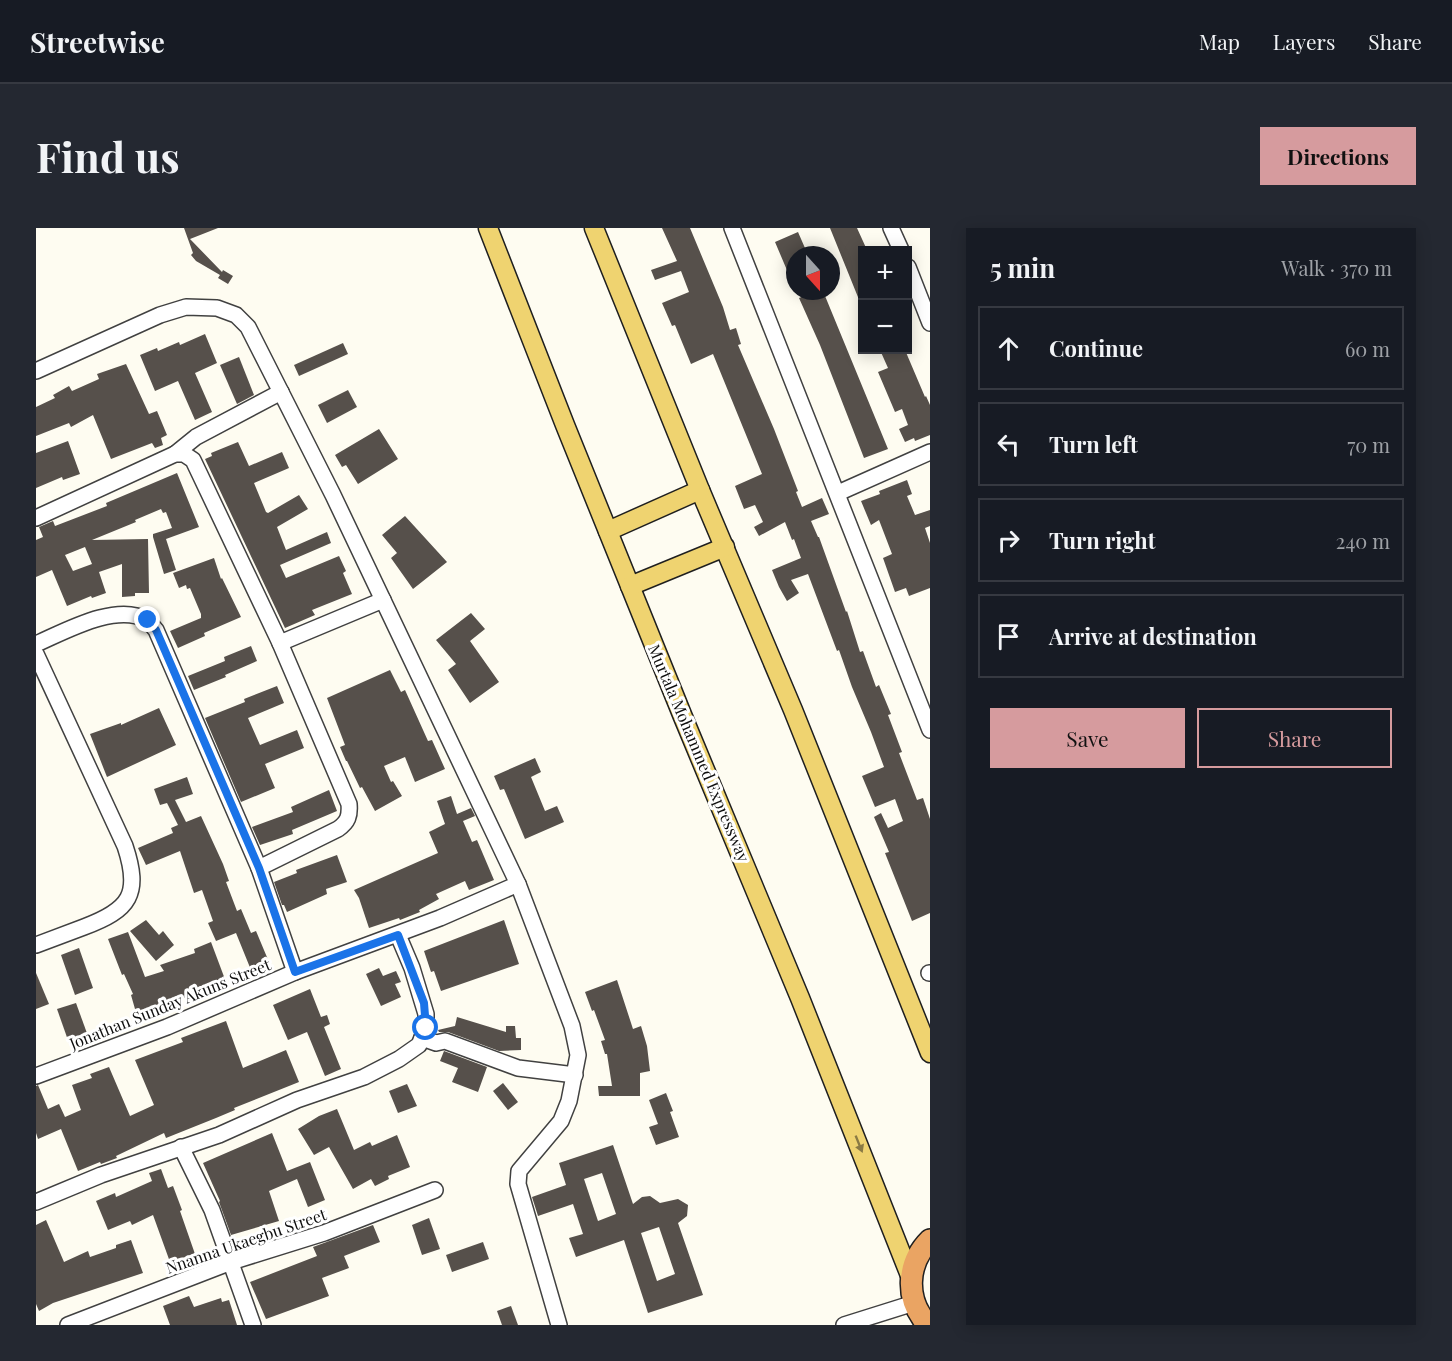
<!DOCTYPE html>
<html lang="en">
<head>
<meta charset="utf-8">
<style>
	:root { --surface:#171b24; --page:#242831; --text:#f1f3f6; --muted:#9ea1a6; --line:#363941; --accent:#d69b9e }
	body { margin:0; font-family:"Playfair Display",serif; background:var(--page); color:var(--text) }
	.controls { position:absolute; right:18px; top:18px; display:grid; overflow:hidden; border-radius:0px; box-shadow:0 3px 15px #0003 }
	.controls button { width:54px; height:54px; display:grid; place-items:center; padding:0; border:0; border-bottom:2px solid var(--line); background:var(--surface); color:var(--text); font:30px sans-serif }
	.compass { position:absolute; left:750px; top:18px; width:54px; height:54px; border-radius:50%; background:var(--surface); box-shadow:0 3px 15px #0003; rotate:159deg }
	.stop { position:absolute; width:18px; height:18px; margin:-14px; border:4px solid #1a73e8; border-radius:50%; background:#fff }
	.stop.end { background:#1a73e8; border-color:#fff; box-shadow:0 2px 6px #0008 }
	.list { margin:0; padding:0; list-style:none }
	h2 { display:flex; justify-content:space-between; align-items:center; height:78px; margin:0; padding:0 24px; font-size:26px }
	h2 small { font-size:20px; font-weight:400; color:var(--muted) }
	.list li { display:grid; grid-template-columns:39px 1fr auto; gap:18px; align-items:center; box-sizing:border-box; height:84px; margin:0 12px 12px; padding:0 12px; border:2px solid var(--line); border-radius:0px }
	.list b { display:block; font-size:22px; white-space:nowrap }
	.list em { font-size:20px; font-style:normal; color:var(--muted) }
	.actions { display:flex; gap:12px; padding:18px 24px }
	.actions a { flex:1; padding:14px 0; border:2px solid var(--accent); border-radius:0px; text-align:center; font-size:21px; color:var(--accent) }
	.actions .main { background:var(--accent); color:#111 }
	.icon { flex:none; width:33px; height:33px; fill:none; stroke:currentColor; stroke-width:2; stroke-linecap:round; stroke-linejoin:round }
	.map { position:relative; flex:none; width:894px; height:1097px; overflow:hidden; border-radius:0px }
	header { display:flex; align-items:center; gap:36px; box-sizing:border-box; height:84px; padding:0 30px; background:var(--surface); border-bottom:2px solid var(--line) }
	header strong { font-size:28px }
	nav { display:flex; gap:33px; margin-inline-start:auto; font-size:21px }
	.intro { display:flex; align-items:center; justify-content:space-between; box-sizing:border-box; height:144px; padding:0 36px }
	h1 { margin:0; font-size:42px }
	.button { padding:15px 27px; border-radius:0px; background:var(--accent); color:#111; font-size:21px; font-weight:700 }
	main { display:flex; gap:36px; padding:0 36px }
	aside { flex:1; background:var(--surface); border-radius:0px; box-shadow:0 3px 15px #0003 }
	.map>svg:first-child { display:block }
</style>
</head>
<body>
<header>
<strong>Streetwise</strong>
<nav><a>Map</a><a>Layers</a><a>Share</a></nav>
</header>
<div class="intro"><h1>Find us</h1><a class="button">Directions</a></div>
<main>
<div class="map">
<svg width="894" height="1097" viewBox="0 0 894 1097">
	<rect width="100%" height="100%" fill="#fefcf1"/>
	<!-- building -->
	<g fill="#56504b" fill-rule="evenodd">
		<polygon points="148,0 182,0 154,11 186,44 187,42 197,48 192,56 182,50 184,47 160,33 155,27 157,25"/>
		<polygon points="626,0 654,0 687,79 694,102 700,100 705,116 702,117 738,201 762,263 760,264 766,279 786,270 793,286 775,293 782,309 783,309 810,384 811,383 824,424 827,423 840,459 843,457 855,486 852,487 866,524 863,525 881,572 887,570 894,591 894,685 876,693 849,625 853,624 838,589 845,585 852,600 867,593 859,571 839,579 826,548 848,539 835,504 816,459 803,422 801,423 772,346 755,352 763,365 751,373 743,359 736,342 765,330 758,311 756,312 749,294 723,308 718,299 727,294 719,277 708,281 699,258 726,246 677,126 655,136 639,97 636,98 626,75 653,64 645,43 619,52 615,42 641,33"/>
		<polygon points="794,0 821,0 831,22 826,22 826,79"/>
		<polygon points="762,4 772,27 759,27 759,61 739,14"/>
		<polygon points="780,63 787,63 852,221 828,230 784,117 763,70"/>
		<polygon points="169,106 181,135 159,145 176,184 159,192 142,153 119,163 104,127 121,120 122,123 143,114 144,117"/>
		<polygon points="307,115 312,126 263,148 258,137"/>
		<polygon points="844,122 869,122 889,169 890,168 894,177 894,207 879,213 878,210 869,214 863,201 872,197 866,181 859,184 842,144 852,140"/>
		<polygon points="203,129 218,167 201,176 184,137"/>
		<polygon points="90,136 113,186 121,183 131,207 125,210 127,217 119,220 116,215 75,231 57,187 35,199 33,195 0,208 0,179 19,170 17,167 33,158 36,163 63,151 61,146"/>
		<polygon points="312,162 321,179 291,195 282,177"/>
		<polygon points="343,201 362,231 322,256 310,237 306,239 299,227"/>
		<polygon points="32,213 44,246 27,252 26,249 0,260 0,225"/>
		<polygon points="202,214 213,238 246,224 253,240 218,255 230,284 232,285 263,267 272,281 241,299 250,322 291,304 295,315 244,337 250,350 303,328 310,343 307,345 316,366 276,382 279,387 249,400 169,231 176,228 175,225"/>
		<path d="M141,245L163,299L130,311L140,342L128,346L117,309V306L136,300L130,284L127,285L125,281L99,292L100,294L56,312L112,311L113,365H99V368L86,369V336L63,344L70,365L56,370L55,368L31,378L16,342L0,349V312L7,309L3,299L17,293L19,298L71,278L70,275ZM49,319L56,336L37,343L29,327Z"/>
		<polygon points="871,252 876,266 871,268 879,287 894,282 894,298 889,300 894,315 894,360 873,368 870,360 859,364 847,330 856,326 843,292 835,297 825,273 844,266 843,263"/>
		<polygon points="369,288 411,334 377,361 355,330 361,325 346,307"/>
		<polygon points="178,330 185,351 186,350 205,389 168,405 169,408 142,420 134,403 165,390 165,386 154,360 151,361 150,357 143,360 137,345"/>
		<polygon points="435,385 449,401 434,413 463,454 434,475 412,442 420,436 400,412"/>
		<polygon points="215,418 221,433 189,447 190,449 158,462 152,448 189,433 188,429"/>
		<polygon points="354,442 365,464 369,462 392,513 396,512 409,541 379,554 369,529 348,538 355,554 357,553 366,568 339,583 326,559 324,560 311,533 310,533 304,519 309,517 291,470"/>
		<polygon points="241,458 248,475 212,490 224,517 261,502 268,520 229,536 239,560 205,574 169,490 209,474 208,471"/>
		<polygon points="123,480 140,517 71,549 54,506 85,495 85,497"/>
		<polygon points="499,530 505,544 495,549 509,583 521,578 528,594 489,611 468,561 464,562 458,548"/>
		<polygon points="151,549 157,566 139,572 150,594 165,588 187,636 193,653 190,654 201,683 205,681 215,705 220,703 233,734 215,742 200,705 180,713 172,695 177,693 166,662 158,665 144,623 110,637 102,620 137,605 135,600 142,597 131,575 124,577 118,561"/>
		<polygon points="293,562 301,583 256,602 257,606 224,617 216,599 257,584 255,579"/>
		<polygon points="415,568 421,586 435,580 439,588 427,593 436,614 441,612 458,652 433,662 429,653 400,666 403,671 383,682 384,684 364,692 363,690 333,700 323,670 318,662 402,625 393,604 409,596 401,573"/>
		<polygon points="301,627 311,654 290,661 291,666 251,684 248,677 246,677 238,654 261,645 260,642"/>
		<polygon points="110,692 123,707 127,703 138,717 120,733 94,703"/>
		<polygon points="468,692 483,736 405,763 398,743 395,744 388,723"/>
		<polygon points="92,704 109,749 128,743 124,737 159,725 158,721 175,714 190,754 101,788 95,767 97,766 88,746 86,747 72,711"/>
		<polygon points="43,720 57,760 39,767 25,727"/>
		<polygon points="343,740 347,748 360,743 365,754 359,756 365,769 345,778 330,746"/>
		<polygon points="0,745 13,776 0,781"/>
		<polygon points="581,752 597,801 605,798 611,818 614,843 604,845 604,868 563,868 562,858 576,858 571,826 569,826 565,813 569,812 558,782 556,783 549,764"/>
		<polygon points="274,761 285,789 291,787 294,796 288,799 305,841 289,848 271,804 252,812 237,777"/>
		<polygon points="40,775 52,808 33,815 21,781"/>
		<polygon points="421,789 470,804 470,798 479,798 480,810 485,810 485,822 463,823 412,804 403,804 402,802 419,798"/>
		<polygon points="190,793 207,840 250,822 263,854 198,880 199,882 180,890 130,910 128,905 80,928 81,930 65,936 64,934 42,943 25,901 2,911 0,905 0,858 2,857 12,881 23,876 29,889 45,882 36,857 56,850 54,846 73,839 94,888 118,877 99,832 147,814 145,810"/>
		<polygon points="408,823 451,839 442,864 416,854 422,840 404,833"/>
		<polygon points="467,855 482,874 472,882 457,863"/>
		<polygon points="371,856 381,878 362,885 353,863"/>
		<polygon points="630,865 637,883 634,884 643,909 620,917 613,899 622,896 613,872"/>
		<polygon points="301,881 318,922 334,914 336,918 361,907 374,939 352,948 353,951 339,958 335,951 317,961 293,919 278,927 262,901 283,888"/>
		<polygon points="236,905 251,943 274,934 289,972 272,979 261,951 233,963 243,993 195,1007 183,974 184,973 167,935"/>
		<path d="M577,917L597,976L606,969L614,968L624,975L642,971L652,977L651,988L642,995L667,1067L612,1085L588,1012L540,1029L533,1010L547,1006L537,976L502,988L496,969L530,957L523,935ZM566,945L580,986L562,993L548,951ZM623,999L639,1046L621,1053L605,1005Z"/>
		<polygon points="125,941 132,960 137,958 146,982 144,983 159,1026 134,1034 117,987 96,997 94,993 72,1002 60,973 79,965 80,969 116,953 113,945"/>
		<polygon points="393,990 404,1021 386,1027 376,997"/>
		<polygon points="10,992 28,1034 52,1023 54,1029 80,1020 80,1017 95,1012 107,1045 17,1075 3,1083 0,1076 0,997"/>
		<polygon points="337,997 344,1014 308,1028 313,1040 286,1050 293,1068 230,1091 214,1054 281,1028 277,1019"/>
		<polygon points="447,1014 453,1031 416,1044 410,1027"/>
		<polygon points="153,1068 158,1079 185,1070 186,1074 193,1072 201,1097 134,1097 127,1078"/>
		<polygon points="475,1078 482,1097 466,1097 461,1083"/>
	</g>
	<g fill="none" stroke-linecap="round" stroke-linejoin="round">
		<defs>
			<g id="minor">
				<polyline points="696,0 894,502"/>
				<polyline points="855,0 865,22"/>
				<polyline points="872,39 894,95"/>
				<polyline points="0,143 124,87 150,79 181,80 200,87 212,99 297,267 482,656 536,798 542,827 533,873 525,893 483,943 482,956 523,1097"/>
				<polyline points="139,226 160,209 245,164"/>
				<polyline points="802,265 894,224"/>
				<path d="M0,290L139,226H148L157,232L244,415L313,576C314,588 312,594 302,601L223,640L259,744"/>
				<polyline points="244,415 347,372"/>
				<path d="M0,416C28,404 80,374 111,392C114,394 117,399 120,402L223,640"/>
				<path d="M0,426L89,618C105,666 94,682 48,699C32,705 16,711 0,717"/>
				<polyline points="893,745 894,745"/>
				<polyline points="386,810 400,815 409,813 482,840 539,847"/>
				<polyline points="0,848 131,799 259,744 404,690 482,656"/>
				<polyline points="145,919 176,982 217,1097"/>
				<polyline points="0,974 65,947 183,907 261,872 328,849 363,831 383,817 390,800 390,786 376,740 362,707"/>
				<polyline points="32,1097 195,1034 288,1005 399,962"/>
				<polyline points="808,1097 878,1075"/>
			</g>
			<g id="major">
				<polyline points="452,0 529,197 647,489 764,770 875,1050"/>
				<polyline points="558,0 664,262 757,482 894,825"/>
				<polyline points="572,303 664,262"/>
				<polyline points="594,358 689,319"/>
			</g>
			<path id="highway" d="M892,1097C869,1072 870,1036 894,1012"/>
		</defs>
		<!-- minor casing -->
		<use href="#minor" stroke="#414141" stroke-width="18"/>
		<!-- major casing -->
		<use href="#major" stroke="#1f1f1f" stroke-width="21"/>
		<!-- highway casing -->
		<use href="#highway" stroke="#1f1f1f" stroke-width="24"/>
		<!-- minor -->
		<use href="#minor" stroke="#fff" stroke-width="15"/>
		<!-- major -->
		<use href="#major" stroke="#efd370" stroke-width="18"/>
		<!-- highway -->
		<use href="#highway" stroke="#eaa463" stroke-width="21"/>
	</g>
	<!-- one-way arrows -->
	<defs><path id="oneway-solid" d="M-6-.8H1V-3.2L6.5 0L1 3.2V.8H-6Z" transform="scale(1.5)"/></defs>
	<use fill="#8a7a44" href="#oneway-solid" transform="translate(823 916) rotate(68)"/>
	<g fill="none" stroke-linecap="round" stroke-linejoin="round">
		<!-- route -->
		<polyline stroke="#1a73e8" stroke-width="8" points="112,392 120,402 223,640 259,744 362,707 388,775 390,800"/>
	</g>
	<g text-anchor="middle" stroke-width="6" stroke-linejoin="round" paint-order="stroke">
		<!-- street labels -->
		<g font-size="16" fill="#0e0e0e" stroke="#fff">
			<text transform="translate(663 525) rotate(67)" y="6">Murtala Mohammed Expressway</text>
			<text transform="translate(134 776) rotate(-22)" y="6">Jonathan Sunday Akuns Street</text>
			<text transform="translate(210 1013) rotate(-19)" y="6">Nnanna Ukaegbu Street</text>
		</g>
	</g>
</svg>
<div class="controls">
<button>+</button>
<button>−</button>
</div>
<svg class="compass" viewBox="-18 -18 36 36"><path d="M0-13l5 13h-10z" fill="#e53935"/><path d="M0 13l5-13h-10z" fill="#9ea1a6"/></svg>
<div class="stop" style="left:390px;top:800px"></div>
<div class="stop end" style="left:112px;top:392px"></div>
</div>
<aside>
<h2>5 min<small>Walk · 370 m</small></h2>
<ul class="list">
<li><svg class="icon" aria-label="ahead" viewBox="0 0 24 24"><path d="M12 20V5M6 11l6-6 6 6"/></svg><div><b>Continue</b></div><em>60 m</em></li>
<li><svg class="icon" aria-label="left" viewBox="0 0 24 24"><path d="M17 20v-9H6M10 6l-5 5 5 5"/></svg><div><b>Turn left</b></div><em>70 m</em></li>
<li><svg class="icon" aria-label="right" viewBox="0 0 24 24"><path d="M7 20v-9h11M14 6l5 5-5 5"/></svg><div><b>Turn right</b></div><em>240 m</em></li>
<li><svg class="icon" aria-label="arrive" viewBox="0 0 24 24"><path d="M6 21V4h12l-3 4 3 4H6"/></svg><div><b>Arrive at destination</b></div></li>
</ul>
<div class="actions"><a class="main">Save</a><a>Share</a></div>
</aside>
</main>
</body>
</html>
